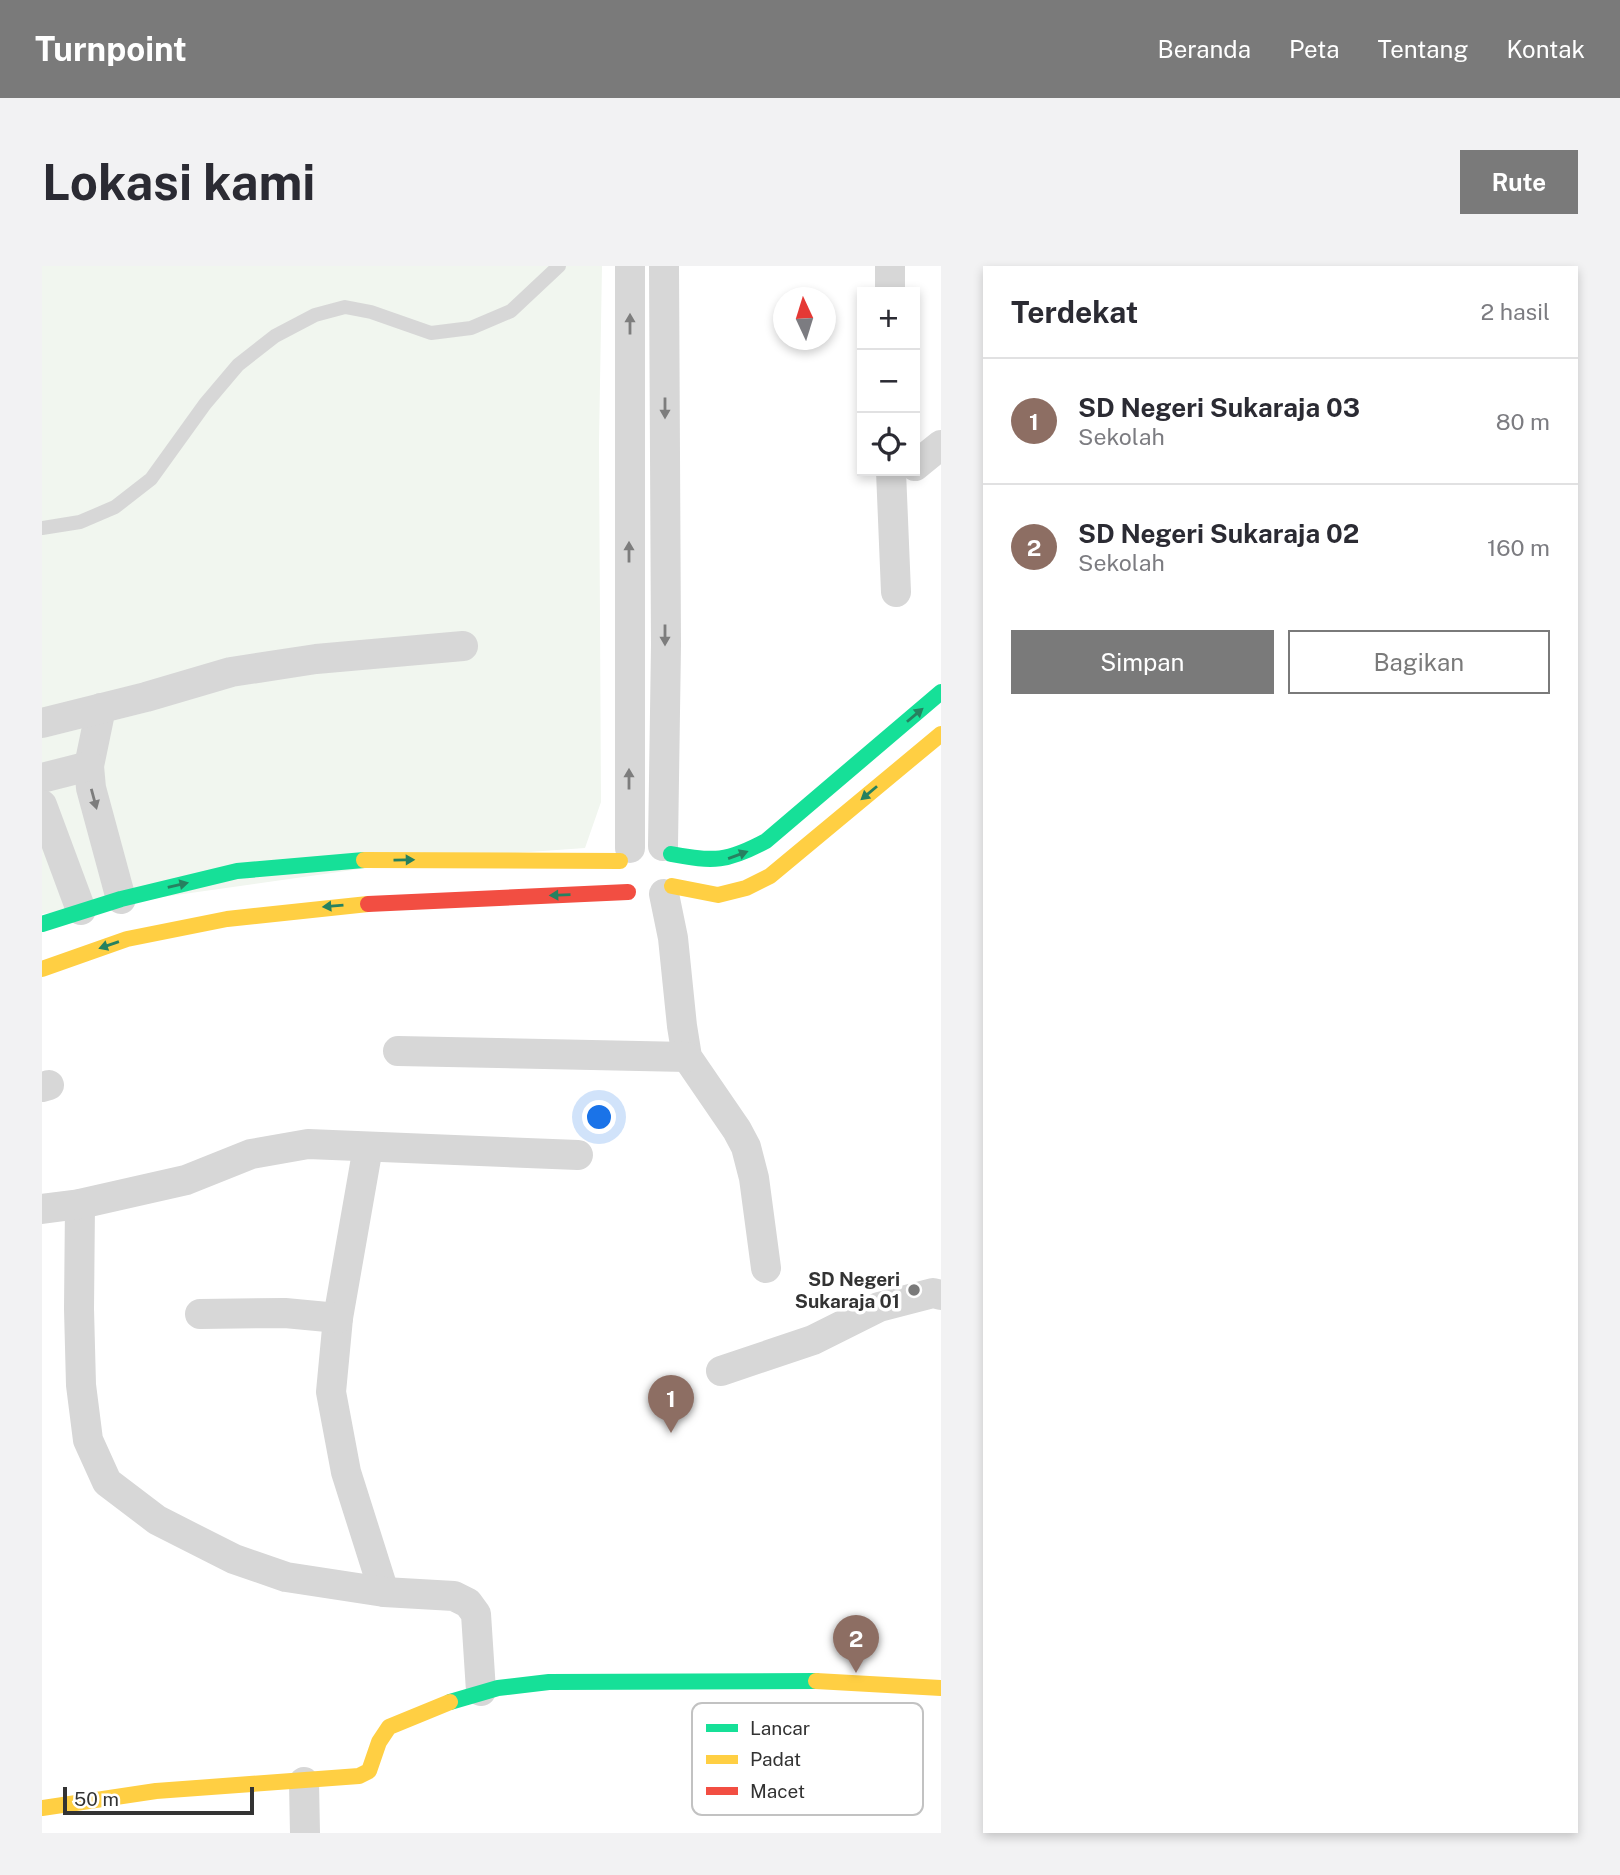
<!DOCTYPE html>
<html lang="id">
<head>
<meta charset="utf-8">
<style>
	:root { --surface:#fff; --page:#f2f2f3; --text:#2b2b33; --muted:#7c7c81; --line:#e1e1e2; --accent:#7a7a7a }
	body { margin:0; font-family:"Public Sans",sans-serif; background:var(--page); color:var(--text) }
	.controls { position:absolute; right:21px; top:21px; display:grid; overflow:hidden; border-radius:0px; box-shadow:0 4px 10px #0003 }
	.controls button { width:63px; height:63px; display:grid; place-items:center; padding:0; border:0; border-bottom:2px solid var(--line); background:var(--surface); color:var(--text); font:35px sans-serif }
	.compass { position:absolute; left:731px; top:21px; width:63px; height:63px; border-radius:50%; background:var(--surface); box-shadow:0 4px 10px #0003; rotate:356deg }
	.scale { position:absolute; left:21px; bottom:18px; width:191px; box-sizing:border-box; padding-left:7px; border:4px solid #333; border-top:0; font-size:19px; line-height:24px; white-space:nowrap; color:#333; -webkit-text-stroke:5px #fff; paint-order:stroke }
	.you { position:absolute; left:558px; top:852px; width:24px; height:24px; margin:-18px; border:5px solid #fff; border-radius:50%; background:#1a73e8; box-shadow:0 0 0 10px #1a73e833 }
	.badge { display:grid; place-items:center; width:46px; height:46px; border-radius:50%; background:var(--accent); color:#fff; font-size:23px; font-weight:700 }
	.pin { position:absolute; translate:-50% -58px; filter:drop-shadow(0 2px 4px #0008) }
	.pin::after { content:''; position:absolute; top:37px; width:24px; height:21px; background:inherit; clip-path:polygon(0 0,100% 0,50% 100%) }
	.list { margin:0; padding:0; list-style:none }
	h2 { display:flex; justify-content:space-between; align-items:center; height:91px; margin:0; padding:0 28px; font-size:30px }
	h2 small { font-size:23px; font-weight:400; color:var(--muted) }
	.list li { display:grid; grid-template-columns:46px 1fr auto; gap:21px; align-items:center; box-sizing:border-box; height:126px; padding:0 28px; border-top:2px solid var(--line) }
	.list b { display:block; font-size:26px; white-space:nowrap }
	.list p { margin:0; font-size:23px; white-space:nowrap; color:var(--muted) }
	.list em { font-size:23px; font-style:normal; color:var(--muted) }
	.actions { display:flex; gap:14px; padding:21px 28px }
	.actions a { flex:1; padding:16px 0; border:2px solid var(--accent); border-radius:0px; text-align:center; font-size:24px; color:var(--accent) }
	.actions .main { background:var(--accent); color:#fff }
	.icon { flex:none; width:38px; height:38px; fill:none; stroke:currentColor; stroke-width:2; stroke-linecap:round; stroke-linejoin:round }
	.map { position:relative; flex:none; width:899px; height:1567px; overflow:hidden; border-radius:0px }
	header { display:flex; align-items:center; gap:42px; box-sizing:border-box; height:98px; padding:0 35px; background:var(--accent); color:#fff }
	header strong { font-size:33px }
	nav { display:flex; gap:38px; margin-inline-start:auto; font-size:24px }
	.intro { display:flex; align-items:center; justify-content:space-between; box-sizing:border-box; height:168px; padding:0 42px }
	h1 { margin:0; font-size:49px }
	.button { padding:18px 32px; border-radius:0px; background:var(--accent); color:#fff; font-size:24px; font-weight:700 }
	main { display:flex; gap:42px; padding:0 42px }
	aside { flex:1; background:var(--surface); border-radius:0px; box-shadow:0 4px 10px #0003 }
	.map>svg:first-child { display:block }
</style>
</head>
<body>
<header>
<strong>Turnpoint</strong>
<nav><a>Beranda</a><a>Peta</a><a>Tentang</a><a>Kontak</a></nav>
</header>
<div class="intro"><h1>Lokasi kami</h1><a class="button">Rute</a></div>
<main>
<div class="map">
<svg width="899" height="1567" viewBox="0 0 899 1567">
	<rect width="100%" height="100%" fill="#fff"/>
	<!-- green -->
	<polygon fill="#f1f6ef" points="0,0 560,0 557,176 559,536 543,582 388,593 0,648"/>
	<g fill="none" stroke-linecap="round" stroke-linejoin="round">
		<!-- lane -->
		<polyline stroke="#d7d7d7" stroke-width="14" points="0,262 38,256 73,241 109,213 163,138 196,99 233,70 273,49 303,41 329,46 389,67 429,62 469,45 517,0"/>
		<!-- street -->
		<g stroke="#d7d7d7" stroke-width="30">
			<polyline points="848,0 848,26"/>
			<polyline points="873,200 899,179"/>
			<polyline points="849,205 854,326"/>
			<polyline points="59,442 47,500 49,522 79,633"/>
			<polyline points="0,457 104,431 189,406 274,393 421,380"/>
			<polyline points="0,512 47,500"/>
			<polyline points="0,539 39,644"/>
			<polyline points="621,580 624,379 622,0"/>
			<polyline points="588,582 588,0"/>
			<polyline points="622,628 631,672 640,760 645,791 695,864 704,881 712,912 724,1002"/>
			<polyline points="356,785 645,791"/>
			<polyline points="0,821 7,819"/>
			<polyline points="326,881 296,1052 289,1126 304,1206 342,1326"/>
			<polyline points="38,938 37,1043 39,1119 46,1174 65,1216 115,1254 192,1293 244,1311 342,1326 412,1330 426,1337 434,1348 439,1425"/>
			<polyline points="0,943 38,938 144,914 209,888 266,878 536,889"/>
			<polyline points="158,1048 243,1047 296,1052"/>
			<polyline points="679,1105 771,1074 837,1041 891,1027 899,1029"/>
			<polyline points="262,1516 263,1567"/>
		</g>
		<!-- fast -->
		<g stroke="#16e098" stroke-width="16">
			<path d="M629,588C672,596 685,596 724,575L899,426"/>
			<polyline points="0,658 79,633 195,605 322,594"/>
			<polyline points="408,1436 456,1422 507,1416 774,1415"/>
		</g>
		<!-- slow -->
		<g stroke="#ffcf43" stroke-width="16">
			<polyline points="322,594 578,595"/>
			<polyline points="630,620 676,629 704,622 728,610 899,468"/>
			<polyline points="0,703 85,673 185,653 326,638"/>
			<polyline points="774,1415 899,1422"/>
			<polyline points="0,1542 114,1525 317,1510 327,1505 337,1476 347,1461 408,1436"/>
		</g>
		<!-- jam -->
		<polyline stroke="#f24e42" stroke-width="16" points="326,638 586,626"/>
	</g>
	<!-- one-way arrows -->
	<defs><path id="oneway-solid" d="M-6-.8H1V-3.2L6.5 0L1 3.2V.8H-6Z" transform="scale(1.75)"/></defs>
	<g fill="#7d7d7d">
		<use href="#oneway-solid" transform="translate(588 58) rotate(-90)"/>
		<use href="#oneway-solid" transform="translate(623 142) rotate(90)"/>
		<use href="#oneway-solid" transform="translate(587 286) rotate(-90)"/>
		<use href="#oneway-solid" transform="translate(623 369) rotate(90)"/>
		<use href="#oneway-solid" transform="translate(587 513) rotate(-90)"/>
		<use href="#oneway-solid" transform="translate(52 533) rotate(75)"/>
	</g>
	<g fill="#268160">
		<use href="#oneway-solid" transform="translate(873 449) rotate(-40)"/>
		<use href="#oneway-solid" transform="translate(827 527) rotate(140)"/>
		<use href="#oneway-solid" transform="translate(696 589) rotate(-20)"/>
		<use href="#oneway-solid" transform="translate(362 594) rotate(-1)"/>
		<use href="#oneway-solid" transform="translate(136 619) rotate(-13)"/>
		<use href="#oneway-solid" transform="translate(518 629) rotate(178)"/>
		<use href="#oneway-solid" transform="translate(291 640) rotate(175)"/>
		<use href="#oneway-solid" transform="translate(67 679) rotate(161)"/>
	</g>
	<!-- markers -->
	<circle fill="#7a7a7a" stroke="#fff" stroke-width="2.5" cx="872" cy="1024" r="7"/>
	<g text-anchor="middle" stroke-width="7" stroke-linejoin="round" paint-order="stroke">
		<!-- poi labels -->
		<g font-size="19" font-weight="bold" fill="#333" stroke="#fff" text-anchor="end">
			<text x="858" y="1020">SD Negeri<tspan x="858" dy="22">Sukaraja 01</tspan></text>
		</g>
	</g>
	<!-- legend -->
	<rect x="650" y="1437" width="231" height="112" rx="10" fill="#fff" stroke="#c2c2c2" stroke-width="2"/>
	<rect x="664" y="1458" width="32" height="8" fill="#16e098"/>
	<rect x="664" y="1489" width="32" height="9" fill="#ffcf43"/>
	<rect x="664" y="1521" width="32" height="8" fill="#f24e42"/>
	<g font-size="19" fill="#333">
		<text x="708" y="1469">Lancar</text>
		<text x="708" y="1500">Padat</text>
		<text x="708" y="1532">Macet</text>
	</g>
</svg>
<div class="controls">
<button>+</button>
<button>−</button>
<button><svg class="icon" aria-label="locate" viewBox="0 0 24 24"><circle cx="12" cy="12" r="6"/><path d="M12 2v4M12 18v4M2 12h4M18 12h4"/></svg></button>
</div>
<svg class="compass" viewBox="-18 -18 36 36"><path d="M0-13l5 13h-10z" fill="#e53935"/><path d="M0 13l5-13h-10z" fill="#7c7c81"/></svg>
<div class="scale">50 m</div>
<div class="you"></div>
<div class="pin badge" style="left:629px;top:1167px;background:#8d6e63">1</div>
<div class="pin badge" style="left:814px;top:1407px;background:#8d6e63">2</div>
</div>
<aside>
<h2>Terdekat<small>2 hasil</small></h2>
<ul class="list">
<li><span class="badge" style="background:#8d6e63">1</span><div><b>SD Negeri Sukaraja 03</b><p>Sekolah</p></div><em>80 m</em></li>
<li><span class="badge" style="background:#8d6e63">2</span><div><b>SD Negeri Sukaraja 02</b><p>Sekolah</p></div><em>160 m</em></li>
</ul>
<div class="actions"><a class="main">Simpan</a><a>Bagikan</a></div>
</aside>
</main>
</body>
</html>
